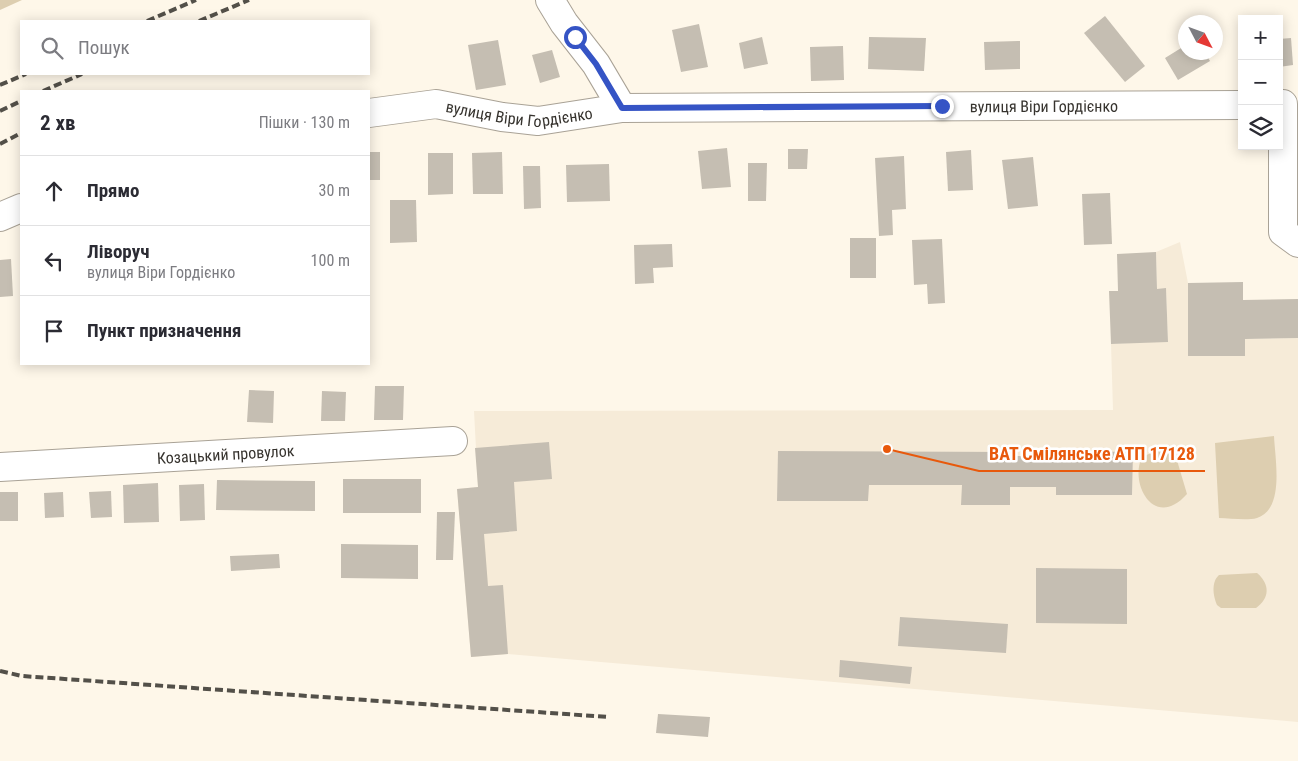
<!DOCTYPE html>
<html lang="uk">
<head>
<meta charset="utf-8">
<style>
	:root { --surface:#fff; --page:#f7f7f7; --text:#2b2b33; --muted:#7c7c81; --line:#e1e1e2 }
	body { margin:0; font-family:"Roboto Condensed",sans-serif; background:var(--page); color:var(--text) }
	.controls { position:absolute; right:15px; top:15px; display:grid; overflow:hidden; border-radius:0px; box-shadow:0 2px 12px #0003 }
	.controls button { width:45px; height:45px; display:grid; place-items:center; padding:0; border:0; border-bottom:1px solid var(--line); background:var(--surface); color:var(--text); font:25px sans-serif }
	.compass { position:absolute; left:1178px; top:15px; width:45px; height:45px; border-radius:50%; background:var(--surface); box-shadow:0 2px 12px #0003; rotate:131deg }
	.stop { position:absolute; width:15px; height:15px; margin:-11px; border:4px solid #3554c5; border-radius:50%; background:#fff }
	.stop.end { background:#3554c5; border-color:#fff; box-shadow:0 1px 5px #0008 }
	.list { margin:0; padding:0; list-style:none }
	h2 { display:flex; justify-content:space-between; align-items:center; height:65px; margin:0; padding:0 20px; font-size:21px }
	h2 small { font-size:16px; font-weight:400; color:var(--muted) }
	.list li { display:grid; grid-template-columns:32px 1fr auto; gap:15px; align-items:center; box-sizing:border-box; height:70px; padding:0 20px; border-top:1px solid var(--line) }
	.list b { display:block; font-size:19px; white-space:nowrap }
	.list p { margin:0; font-size:16px; white-space:nowrap; color:var(--muted) }
	.list em { font-size:16px; font-style:normal; color:var(--muted) }
	.icon { flex:none; width:28px; height:28px; fill:none; stroke:currentColor; stroke-width:2; stroke-linecap:round; stroke-linejoin:round }
	.map { position:relative; flex:none; width:1298px; height:761px; overflow:hidden }
	.search { position:absolute; background:var(--surface); box-shadow:0 2px 12px #0003; left:20px; top:20px; width:350px; height:55px; display:flex; align-items:center; gap:12px; box-sizing:border-box; padding:0 18px; border-radius:0px; color:var(--muted); font-size:19px }
	.panel { position:absolute; background:var(--surface); box-shadow:0 2px 12px #0003; left:20px; top:90px; width:350px; height:275px; border-radius:0px }
	.map>svg:first-child { display:block }
</style>
</head>
<body>
<div class="map">
<svg width="1298" height="761" viewBox="0 0 1298 761">
	<rect width="100%" height="100%" fill="#fef7e9"/>
	<!-- built -->
	<polygon fill="#f6ebd8" points="1180,242 1188,283 1189,356 1245,356 1245,339 1298,338 1298,722 508,654 471,657 457,489 478,487 474,411 1113,410 1111,344 1168,341 1166,289 1157,289 1156,252"/>
	<!-- green -->
	<g fill="#ddceb0">
		<polygon points="0,0 22,0 0,10"/>
		<path d="M1274,436C1275,459 1285,509 1257,518C1246,521 1230,518 1219,518L1215,443Z"/>
		<path d="M1160,449L1176,457L1187,494C1154,531 1129,483 1142,457Z"/>
		<path d="M1257,573C1270,584 1270,598 1256,608H1221L1217,605C1213,596 1211,582 1219,575Z"/>
	</g>
	<!-- building -->
	<g fill="#c5beb2">
		<polygon points="1105,16 1145,66 1125,82 1084,33"/>
		<polygon points="699,24 708,67 681,72 672,30"/>
		<polygon points="762,37 768,64 744,69 739,43"/>
		<polygon points="869,37 926,38 924,71 868,69"/>
		<polygon points="1291,38 1293,65 1279,67 1279,39"/>
		<polygon points="498,40 506,85 476,90 468,45"/>
		<polygon points="1020,41 1020,69 985,70 984,42"/>
		<polygon points="1186,45 1186,52 1205,52 1210,61 1178,80 1165,58"/>
		<polygon points="843,46 844,80 811,81 810,47"/>
		<polygon points="552,50 560,77 540,83 532,55"/>
		<polygon points="727,148 731,187 702,189 698,151"/>
		<polygon points="788,149 808,149 807,169 788,169"/>
		<polygon points="971,150 973,190 948,191 946,152"/>
		<rect x="369" y="152" width="11" height="28"/>
		<polygon points="502,152 503,194 473,194 472,153"/>
		<polygon points="428,153 453,153 453,194 428,195"/>
		<polygon points="904,156 906,209 892,210 893,235 879,236 875,158"/>
		<polygon points="1033,157 1038,206 1008,209 1002,160"/>
		<polygon points="748,163 767,163 766,201 748,201"/>
		<polygon points="609,164 610,201 567,202 566,165"/>
		<polygon points="523,166 540,166 541,208 524,209"/>
		<polygon points="1110,193 1112,244 1084,245 1082,194"/>
		<polygon points="390,200 416,200 417,242 390,243"/>
		<rect x="850" y="238" width="26" height="40"/>
		<polygon points="942,239 945,303 928,304 927,284 914,285 912,240"/>
		<polygon points="672,244 673,267 653,268 654,283 635,284 634,245"/>
		<polygon points="1156,252 1157,289 1166,288 1168,342 1111,344 1109,291 1118,291 1117,254"/>
		<polygon points="11,259 13,296 0,297 0,260"/>
		<polygon points="1243,282 1243,300 1298,299 1298,338 1245,339 1245,356 1188,356 1188,283"/>
		<polygon points="375,386 404,386 403,420 374,420"/>
		<polygon points="249,390 274,391 273,423 247,422"/>
		<polygon points="322,391 346,392 345,421 321,421"/>
		<polygon points="549,442 552,479 514,482 517,531 484,534 488,586 503,585 508,654 471,657 457,489 478,487 475,448"/>
		<polygon points="778,451 1012,452 1012,456 1054,456 1054,451 1133,452 1132,495 1056,495 1056,487 1010,487 1010,505 961,505 962,485 869,485 868,501 777,501"/>
		<rect x="343" y="479" width="78" height="34"/>
		<polygon points="217,480 315,481 315,511 216,510"/>
		<polygon points="158,483 159,522 124,523 123,485"/>
		<polygon points="204,484 205,520 180,521 179,485"/>
		<polygon points="111,491 112,517 91,518 89,492"/>
		<rect x="0" y="492" width="18" height="29"/>
		<polygon points="63,492 64,517 45,518 44,493"/>
		<polygon points="437,512 455,512 453,560 436,560"/>
		<polygon points="341,544 418,545 418,579 341,578"/>
		<polygon points="279,554 280,568 231,571 230,556"/>
		<polygon points="1036,568 1127,569 1127,624 1036,623"/>
		<polygon points="900,617 1008,624 1006,653 898,646"/>
		<polygon points="840,660 912,667 910,684 839,677"/>
		<polygon points="658,714 710,717 708,737 656,733"/>
	</g>
	<g fill="none" stroke-linecap="round" stroke-linejoin="round">
		<defs>
			<g id="minor">
				<polyline points="550,0 564,23 596,64 622,108"/>
				<polyline points="1283,104 1283,232 1298,243"/>
				<path id="s1" d="M369,113L436,104L502,117L538,121L622,108L1242,105"/>
				<polyline points="0,217 21,208"/>
				<path id="s2" d="M0,467L453,441"/>
			</g>
		</defs>
		<!-- minor casing -->
		<use href="#minor" stroke="#a9a296" stroke-width="30"/>
		<!-- minor -->
		<use href="#minor" stroke="#fff" stroke-width="28"/>
		<!-- rail -->
		<g stroke="#535049" stroke-width="4" stroke-dasharray="8 4" stroke-linecap="butt">
			<polyline points="147,21 196,0"/>
			<polyline points="199,21 249,0"/>
			<polyline points="0,85 26,74"/>
			<polyline points="43,91 82,74"/>
			<polyline points="0,111 21,101"/>
			<polyline points="0,144 21,133"/>
			<polyline points="0,671 22,676 608,717"/>
		</g>
	</g>
	<g fill="none" stroke-linecap="round" stroke-linejoin="round">
		<!-- route -->
		<polyline stroke="#3554c5" stroke-width="6" points="575,37 596,64 622,108 942,106"/>
	</g>
	<g text-anchor="middle" stroke-width="5" stroke-linejoin="round" paint-order="stroke">
		<!-- street labels -->
		<g font-size="16" fill="#36332e" stroke="#fff">
			<text dy="6" stroke="none"><textPath href="#s1" startOffset="678">вулиця Віри Гордієнко</textPath></text>
			<text dy="6" stroke="none"><textPath href="#s1" startOffset="152">вулиця Віри Гордієнко</textPath></text>
			<text dy="6" stroke="none"><textPath href="#s2" startOffset="226">Козацький провулок</textPath></text>
		</g>
	</g>
	<!-- callouts -->
	<path fill="none" stroke="#e8590c" stroke-width="2" d="M887 449L979 471H1205"/>
	<circle fill="#e8590c" stroke="#fff" stroke-width="2" cx="887" cy="449" r="5"/>
	<g font-size="18" text-anchor="middle" font-weight="bold" fill="#e8590c" stroke="#fff" stroke-width="5" stroke-linejoin="round" paint-order="stroke">
		<text x="1092" y="460">ВАТ Смілянське АТП 17128</text>
	</g>
</svg>
<div class="controls">
<button>+</button>
<button>−</button>
<button><svg class="icon" aria-label="layers" viewBox="0 0 24 24"><path d="M12 4l9 5-9 5-9-5zM3 14l9 5 9-5"/></svg></button>
</div>
<svg class="compass" viewBox="-18 -18 36 36"><path d="M0-13l5 13h-10z" fill="#e53935"/><path d="M0 13l5-13h-10z" fill="#7c7c81"/></svg>
<div class="stop" style="left:575px;top:37px"></div>
<div class="stop end" style="left:942px;top:106px"></div>
<div class="search"><svg class="icon" aria-label="search" viewBox="0 0 24 24"><circle cx="10" cy="10" r="6"/><path d="M15 15l6 6"/></svg>Пошук</div>
<section class="panel">
<h2>2 хв<small>Пішки · 130 m</small></h2>
<ul class="list">
<li><svg class="icon" aria-label="ahead" viewBox="0 0 24 24"><path d="M12 20V5M6 11l6-6 6 6"/></svg><div><b>Прямо</b></div><em>30 m</em></li>
<li><svg class="icon" aria-label="left" viewBox="0 0 24 24"><path d="M17 20v-9H6M10 6l-5 5 5 5"/></svg><div><b>Ліворуч</b><p>вулиця Віри Гордієнко</p></div><em>100 m</em></li>
<li><svg class="icon" aria-label="arrive" viewBox="0 0 24 24"><path d="M6 21V4h12l-3 4 3 4H6"/></svg><div><b>Пункт призначення</b></div></li>
</ul>
</section>
</div>
</body>
</html>
